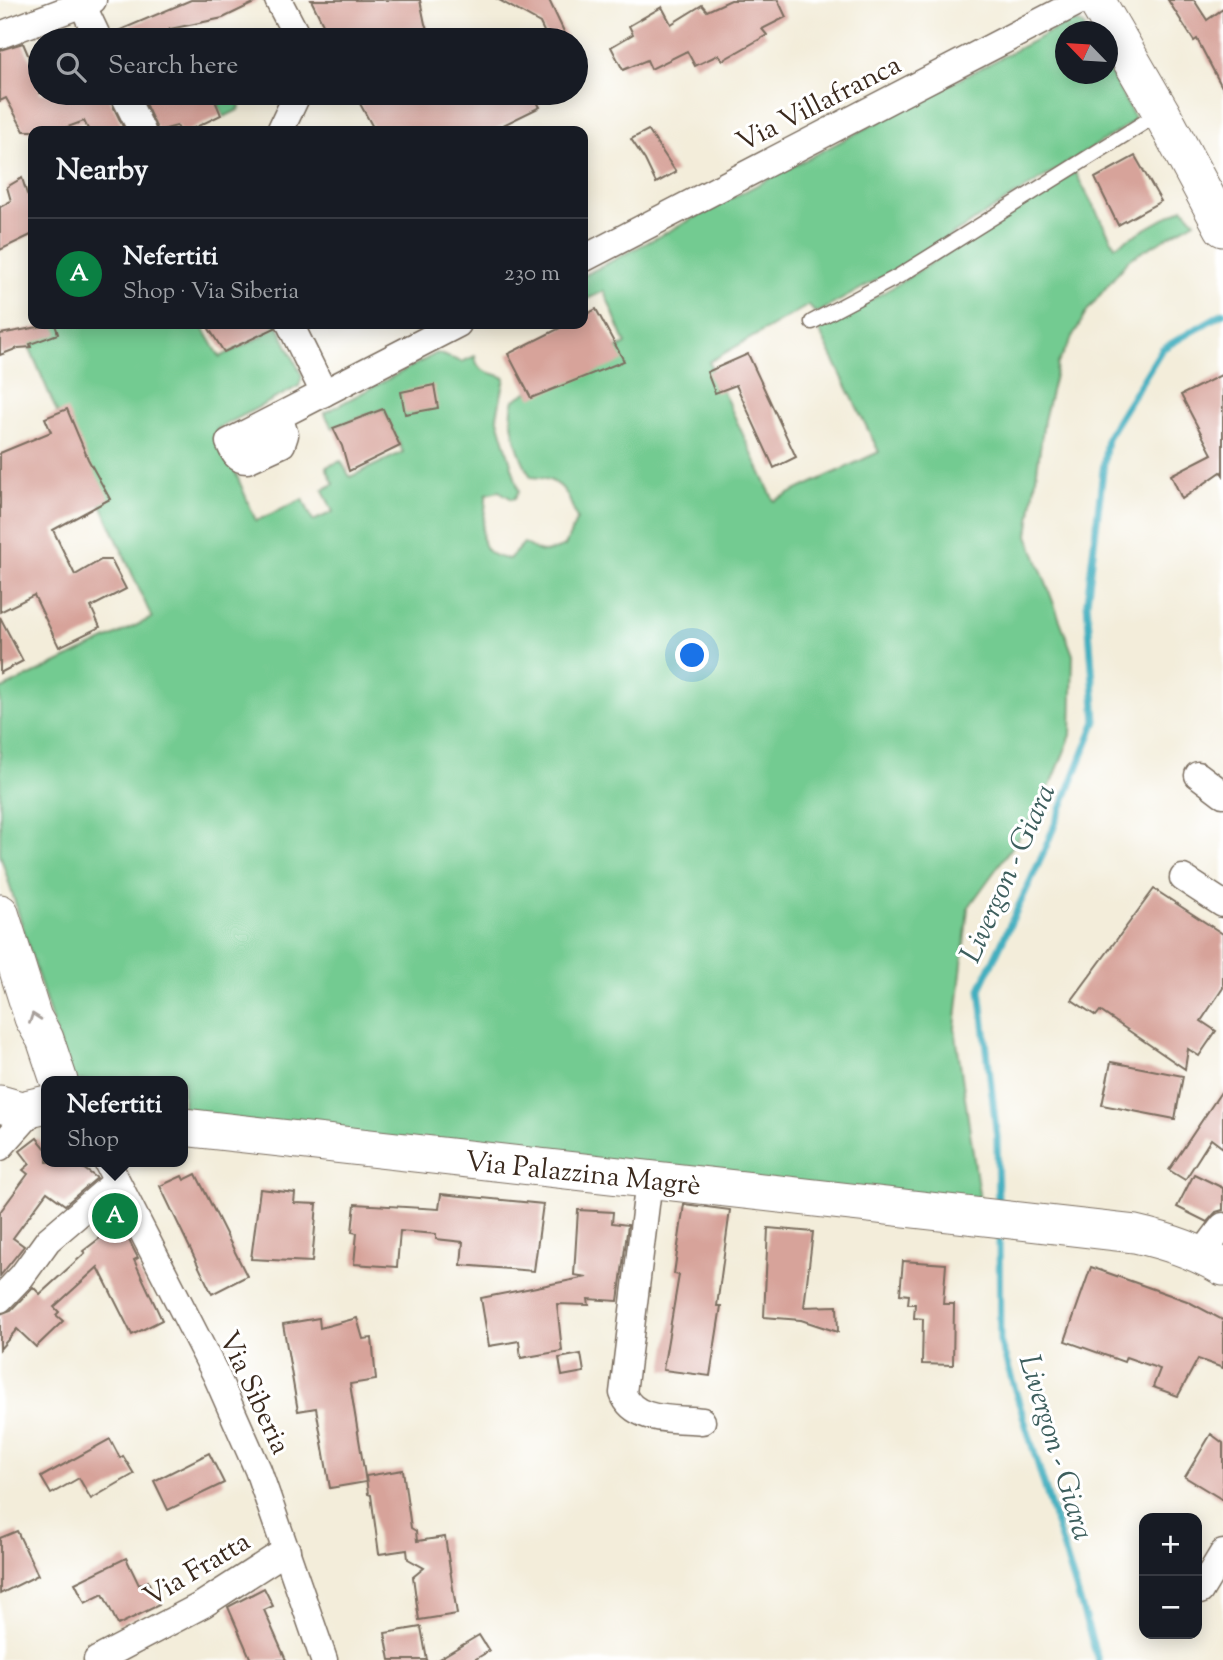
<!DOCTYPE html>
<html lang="en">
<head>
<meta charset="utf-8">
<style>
	:root { --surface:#171b24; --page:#242831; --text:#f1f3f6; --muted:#9ea1a6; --line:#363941; --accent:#0b8043 }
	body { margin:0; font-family:"Sorts Mill Goudy",serif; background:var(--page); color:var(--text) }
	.controls { position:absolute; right:21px; bottom:21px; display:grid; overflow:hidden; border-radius:14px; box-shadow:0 4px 18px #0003 }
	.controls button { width:63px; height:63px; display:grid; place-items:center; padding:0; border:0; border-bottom:2px solid var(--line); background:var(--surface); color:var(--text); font:35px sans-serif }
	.compass { position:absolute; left:1055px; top:21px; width:63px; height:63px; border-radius:50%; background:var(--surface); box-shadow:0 4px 18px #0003; rotate:295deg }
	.you { position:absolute; left:693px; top:656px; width:24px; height:24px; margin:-18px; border:5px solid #fff; border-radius:50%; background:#1a73e8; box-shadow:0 0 0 10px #1a73e833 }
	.badge { display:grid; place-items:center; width:46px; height:46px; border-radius:50%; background:var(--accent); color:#fff; font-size:23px; font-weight:700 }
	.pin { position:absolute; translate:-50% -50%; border:4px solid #fff; box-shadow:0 2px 7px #0006 }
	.popup { position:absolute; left:41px; top:1076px; width:147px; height:91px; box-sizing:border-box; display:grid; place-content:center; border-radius:14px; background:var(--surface); filter:drop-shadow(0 2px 5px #0005); font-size:23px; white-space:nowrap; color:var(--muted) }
	.popup b { font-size:26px; color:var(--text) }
	.popup::after { content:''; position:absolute; left:50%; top:100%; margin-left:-14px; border:14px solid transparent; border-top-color:var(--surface) }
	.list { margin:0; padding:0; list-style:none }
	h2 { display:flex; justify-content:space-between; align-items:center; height:91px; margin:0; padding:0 28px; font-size:30px }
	h2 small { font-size:23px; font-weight:400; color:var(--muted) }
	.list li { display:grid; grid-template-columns:46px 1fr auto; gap:21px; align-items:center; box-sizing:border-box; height:112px; padding:0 28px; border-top:2px solid var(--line) }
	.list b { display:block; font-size:26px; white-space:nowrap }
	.list p { margin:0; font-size:23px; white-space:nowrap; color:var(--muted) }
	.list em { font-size:23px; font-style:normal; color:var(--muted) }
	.icon { flex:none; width:38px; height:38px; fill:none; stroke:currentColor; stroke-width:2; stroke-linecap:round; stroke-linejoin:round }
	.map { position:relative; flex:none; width:1223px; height:1660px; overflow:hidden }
	.search { position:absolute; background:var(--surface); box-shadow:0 4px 18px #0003; left:28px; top:28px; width:560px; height:77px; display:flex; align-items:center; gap:18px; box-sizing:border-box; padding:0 24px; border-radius:38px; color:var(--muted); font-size:26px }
	.panel { position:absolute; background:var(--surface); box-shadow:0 4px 18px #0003; left:28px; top:126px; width:560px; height:203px; border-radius:14px }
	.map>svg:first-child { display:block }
</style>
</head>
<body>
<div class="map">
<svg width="1223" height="1660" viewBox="0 0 1223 1660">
	<rect width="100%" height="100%" fill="#fff"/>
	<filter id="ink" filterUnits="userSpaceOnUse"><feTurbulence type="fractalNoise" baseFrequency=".0143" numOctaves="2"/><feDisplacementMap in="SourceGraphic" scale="14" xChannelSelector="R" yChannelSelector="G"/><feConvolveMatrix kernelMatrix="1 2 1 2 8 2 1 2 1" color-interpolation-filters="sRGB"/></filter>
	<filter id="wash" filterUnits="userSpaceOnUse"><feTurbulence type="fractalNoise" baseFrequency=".00686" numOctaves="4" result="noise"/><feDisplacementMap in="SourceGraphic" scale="28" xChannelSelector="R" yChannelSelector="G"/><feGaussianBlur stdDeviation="1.57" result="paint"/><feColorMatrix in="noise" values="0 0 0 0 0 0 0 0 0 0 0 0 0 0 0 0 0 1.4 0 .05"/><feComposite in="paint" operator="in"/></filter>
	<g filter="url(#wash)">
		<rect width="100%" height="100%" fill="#f3edda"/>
		<!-- grass -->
		<g fill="#73cb91" stroke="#577a58" stroke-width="2">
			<path d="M1071,21L1082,24L1087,31L1066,32V74H1108V68L1134,117L1133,122L900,267L819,312H814L809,305L709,362L774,501L879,452L819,330L893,287L1075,172L1115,246L1183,208L1195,221L1128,260L1087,311L1058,363L1044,420L1028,535L1073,655L1071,735L1053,780L1030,822L968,908L955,1028L981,1208L183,1115V1081H74L69,1076L0,854V690L152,618L102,506L92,495L26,339L59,324H201L220,357L263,336L257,324H277L302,376L299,386L217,429L256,521L303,499L313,521L333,512L323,490L334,484L326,467L341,461L350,477L403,452L383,409L333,428L324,413L437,353L462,362L475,356C477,374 490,371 505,378L497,416L519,491L515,498L512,499L499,491L486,494C488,520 466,555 509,559L524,543C542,555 545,554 565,546L577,519C566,491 564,479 531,477C520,458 506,421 514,400L541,384L626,344L604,291L583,301V276Z"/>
			<polygon points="226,93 234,93 240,106 238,110 224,117 216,99"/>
		</g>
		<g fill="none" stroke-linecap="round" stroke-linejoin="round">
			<!-- stream -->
			<g stroke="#42afbf" stroke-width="7">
				<polyline points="998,1208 997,1137 980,989 1043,854 1096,721 1087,602 1107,438 1162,349 1223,313"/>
				<polyline points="999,1231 1000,1341 1098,1660"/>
			</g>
		</g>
		<g id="blocks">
			<!-- building -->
			<g fill="#d7a39a">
				<polygon points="191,0 260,0 223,18 170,29 173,35 170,36 172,40 115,40 113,33"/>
				<polygon points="311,0 420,0 425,24 433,40 359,40 354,30 331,40"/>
				<polygon points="499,0 549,0 568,40 548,40 540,23"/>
				<polygon points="731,0 778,0 786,17 762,29 767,35 723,60 718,55 695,66 687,51 651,69 647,60 623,70 611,47 633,34 629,26 662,7 671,24 702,5 707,11"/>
				<polygon points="1168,0 1194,0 1207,20 1223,9 1223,89 1197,39 1194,41"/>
				<polygon points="23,43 34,69 40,67 40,93 107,93 125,131 89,131 84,121 57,131 24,131 6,98 0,101 0,50"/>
				<polygon points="140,93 186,93 188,98 203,93 212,93 221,115 188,131 180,131 177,126 158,131"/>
				<polygon points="375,93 532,93 540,107 491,131 375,131 359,102"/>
				<polygon points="648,130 676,172 656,183 645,160 631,139"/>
				<polygon points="1135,156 1161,201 1118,225 1095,178"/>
				<polygon points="22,178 27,194 33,191 33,234 0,250 0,207 11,201 7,187"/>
				<polygon points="596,309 624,361 531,398 508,354 568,324 583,324 583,316"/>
				<polygon points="55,324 58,334 30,344 31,347 18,348 0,355 0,334"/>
				<polygon points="206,324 274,324 275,328 224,352"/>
				<polygon points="748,354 796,457 774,468 736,385 715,393 707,372"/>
				<polygon points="1223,374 1223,475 1221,472 1182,499 1171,475 1212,454 1181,395"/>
				<polygon points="434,385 438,408 405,414 401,392"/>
				<polygon points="67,409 88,459 110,499 53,530 75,575 101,560 111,560 126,589 91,607 100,627 59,647 34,595 0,612 0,453 51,432 45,418"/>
				<polygon points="383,409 400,446 349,471 342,446 333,428"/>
				<polygon points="0,617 23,661 0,673"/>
				<polygon points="1154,889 1223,934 1223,988 1201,1021 1216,1031 1199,1056 1188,1049 1185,1069 1100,1011 1096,1016 1072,1000"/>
				<polygon points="1111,1062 1183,1076 1175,1119 1102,1105"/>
				<polygon points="1223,1089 1223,1148 1211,1139 1185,1180 1169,1170"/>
				<polygon points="37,1138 47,1150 47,1162 74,1162 97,1178 65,1205 47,1192 13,1238 24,1246 0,1276 0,1212 28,1174 23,1170 30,1164 20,1151"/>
				<polygon points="196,1174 247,1276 212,1294 160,1186 182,1176 184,1180"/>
				<polygon points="1194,1174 1223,1188 1223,1210 1216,1212 1207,1222 1177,1207"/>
				<polygon points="260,1189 295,1193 294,1203 317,1204 312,1262 251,1259"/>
				<polygon points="441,1194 543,1204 534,1271 461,1265 463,1242 436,1239 436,1234 400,1231 397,1267 354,1264 357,1233 352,1232 355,1204 439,1209"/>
				<polygon points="684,1204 730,1210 717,1306 721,1306 710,1376 663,1370 679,1275 674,1274"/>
				<polygon points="112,1206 138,1258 134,1260 162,1320 132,1335 98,1267 54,1307 59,1312 56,1315 63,1321 36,1347 17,1329 0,1349 0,1314 11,1310 33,1287 40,1294 85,1253 83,1251 104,1235 90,1224"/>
				<polygon points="578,1210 613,1212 612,1223 628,1225 618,1301 588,1299 589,1305 557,1304 562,1351 521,1358 519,1341 489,1346 481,1298 587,1277 574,1275"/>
				<polygon points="768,1228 813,1232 804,1307 837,1306 838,1332 801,1320 764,1317"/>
				<polygon points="903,1261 946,1264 943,1304 954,1304 953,1365 922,1364 923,1319 914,1318 915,1304 908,1304 909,1295 900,1294"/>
				<polygon points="1091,1267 1187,1301 1223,1320 1223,1368 1198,1359 1178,1396 1153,1387 1160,1369 1126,1357 1124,1362 1065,1341"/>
				<polygon points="319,1318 320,1328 357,1318 363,1339 372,1338 376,1380 350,1384 366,1482 330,1488 316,1408 298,1411 283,1324"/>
				<polygon points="581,1354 584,1372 562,1376 559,1358"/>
				<polygon points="1211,1434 1223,1443 1223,1500 1185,1477"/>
				<polygon points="110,1439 120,1458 123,1456 134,1474 91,1499 79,1478 51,1494 41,1477"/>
				<polygon points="209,1453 224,1483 168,1510 154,1481"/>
				<polygon points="403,1470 411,1528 416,1531 417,1541 445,1537 457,1614 419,1620 413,1577 424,1568 408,1559 407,1550 379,1554 371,1495 368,1494 366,1476"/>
				<polygon points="17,1531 38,1575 0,1594 0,1538"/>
				<polygon points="126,1558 139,1585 148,1581 159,1605 118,1625 103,1594 85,1603 75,1583"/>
				<polygon points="264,1588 273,1606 264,1610 286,1660 251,1660 228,1607"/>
				<polygon points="421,1627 427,1660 390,1660 385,1633"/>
				<polygon points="479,1635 489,1651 474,1660 437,1660"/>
			</g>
		</g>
	</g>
	<g filter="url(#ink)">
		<use href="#blocks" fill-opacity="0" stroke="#7b6e60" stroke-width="2"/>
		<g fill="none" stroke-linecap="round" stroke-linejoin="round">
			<defs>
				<polyline id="lane" points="812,322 899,276 1161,112"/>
				<g id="street">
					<polyline points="278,0 299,40"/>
					<polyline points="82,4 99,40"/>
					<polyline points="0,35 93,0"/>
					<polyline points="123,93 142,131"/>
					<polyline points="280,131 298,93"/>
					<polyline points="583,259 1082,0"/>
					<polyline points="290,324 324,393"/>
					<path d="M279,416L285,435L282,444L247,460C236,460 233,451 229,442C305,403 382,363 458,324"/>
					<polyline points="1198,775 1223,794"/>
					<polyline points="1183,878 1223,904"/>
					<polyline points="0,1147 35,1108"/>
					<polyline points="107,1162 216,1375 258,1470 324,1660"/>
					<path d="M649,1180L623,1393C633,1423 676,1418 702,1421"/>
					<polyline points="1202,1254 1223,1226"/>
					<polyline points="0,1299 22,1276 48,1240 116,1182"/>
					<polyline points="1200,1591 1223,1553"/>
					<polyline points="97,1660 202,1605 287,1550"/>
				</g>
				<g id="secondary">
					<polyline points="1096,0 1161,112 1223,228"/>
					<polyline points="0,913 33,1018 45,1039 59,1081"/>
					<polyline points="0,1104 21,1110 47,1104"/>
					<path d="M183,1127L1135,1234C1166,1241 1195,1250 1223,1267"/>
				</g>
			</defs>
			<!-- lane casing -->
			<use href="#lane" stroke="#7b6e60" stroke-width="17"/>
			<!-- street casing -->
			<use href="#street" stroke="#7b6e60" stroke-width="29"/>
			<!-- secondary casing -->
			<use href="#secondary" stroke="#7b6e60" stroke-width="39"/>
			<!-- lane -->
			<use href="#lane" stroke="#fff" stroke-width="14"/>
			<!-- street -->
			<use href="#street" stroke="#fff" stroke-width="26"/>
			<!-- secondary -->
			<use href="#secondary" stroke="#fff" stroke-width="37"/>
		</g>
		<!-- one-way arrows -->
		<defs><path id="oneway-chevron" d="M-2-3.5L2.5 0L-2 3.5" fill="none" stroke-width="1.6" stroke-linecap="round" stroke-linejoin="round" transform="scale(1.75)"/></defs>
		<use stroke="#a79f9a" href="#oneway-chevron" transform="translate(34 1018) rotate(-110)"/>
	</g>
	<g text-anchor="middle" stroke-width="6" stroke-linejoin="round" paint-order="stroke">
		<!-- street labels -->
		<g font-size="28" fill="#3b2a1e" stroke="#fff">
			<text transform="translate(818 102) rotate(-27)" y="10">Via Villafranca</text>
			<text transform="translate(583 1172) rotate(6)" y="10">Via Palazzina Magrè</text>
			<text transform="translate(256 1392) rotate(65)" y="10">Via Siberia</text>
			<text transform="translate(196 1568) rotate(-31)" y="10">Via Fratta</text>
		</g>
		<!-- water labels -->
		<g font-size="30" font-style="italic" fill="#3e5f5e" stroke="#fff">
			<text transform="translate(1007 873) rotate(-66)" y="10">Livergon - Giara</text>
			<text transform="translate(1057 1447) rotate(73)" y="10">Livergon - Giara</text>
		</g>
	</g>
</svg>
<div class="controls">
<button>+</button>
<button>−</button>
</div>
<svg class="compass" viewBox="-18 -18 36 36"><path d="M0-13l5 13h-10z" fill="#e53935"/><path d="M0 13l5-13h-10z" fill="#9ea1a6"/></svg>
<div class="you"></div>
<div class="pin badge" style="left:115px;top:1216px">A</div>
<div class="popup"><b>Nefertiti</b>Shop</div>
<div class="search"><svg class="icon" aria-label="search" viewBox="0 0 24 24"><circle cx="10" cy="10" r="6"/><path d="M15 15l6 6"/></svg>Search here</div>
<section class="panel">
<h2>Nearby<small></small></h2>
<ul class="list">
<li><span class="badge">A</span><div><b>Nefertiti</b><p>Shop · Via Siberia</p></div><em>230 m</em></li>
</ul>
</section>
</div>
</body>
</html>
